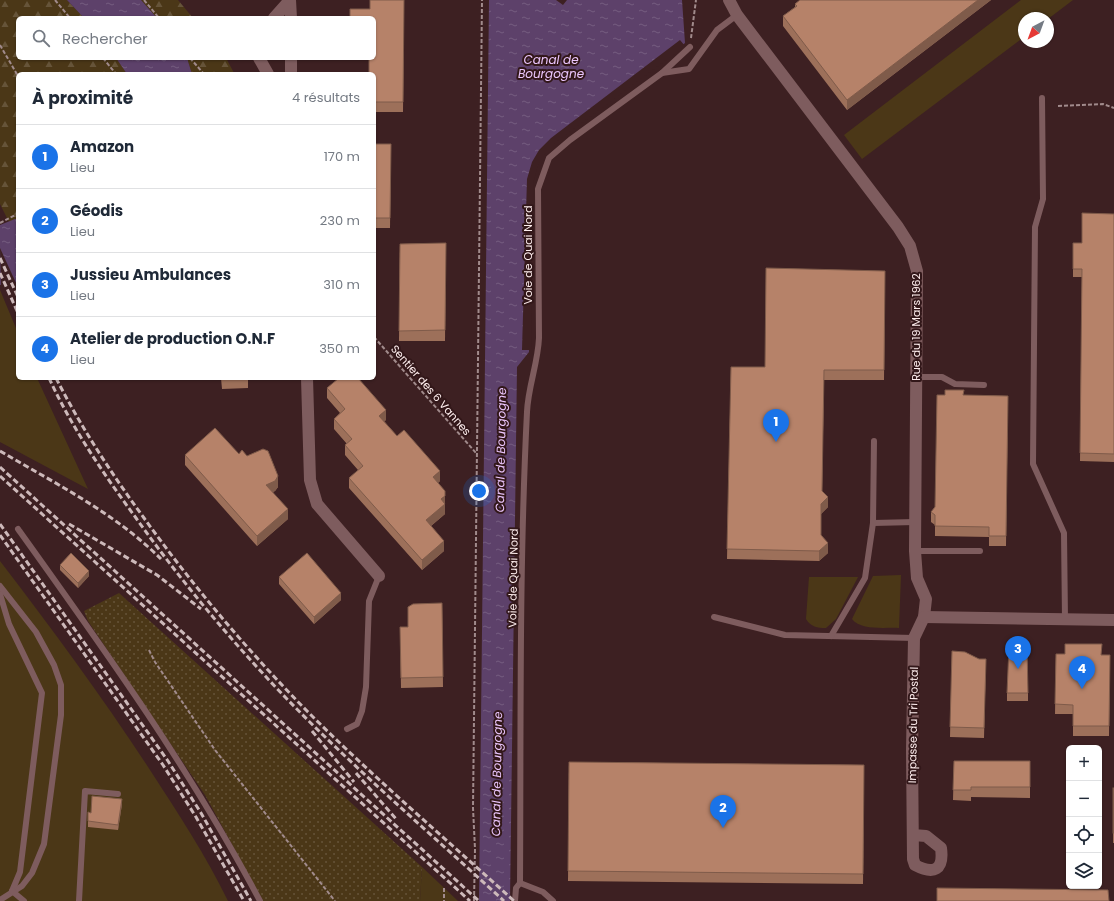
<!DOCTYPE html>
<html lang="fr">
<head>
<meta charset="utf-8">
<style>
	:root { --surface:#fff; --page:#f6f6f7; --text:#1f2937; --muted:#747a83; --line:#e0e1e3; --accent:#1a73e8 }
	body { margin:0; font-family:Poppins,sans-serif; background:var(--page); color:var(--text) }
	.controls { position:absolute; right:12px; bottom:12px; display:grid; overflow:hidden; border-radius:6px; box-shadow:0 1px 3px #0004 }
	.controls button { width:36px; height:36px; display:grid; place-items:center; padding:0; border:0; border-bottom:1px solid var(--line); background:var(--surface); color:var(--text); font:20px sans-serif }
	.compass { position:absolute; left:1018px; top:12px; width:36px; height:36px; border-radius:50%; background:var(--surface); box-shadow:0 1px 3px #0004; rotate:221deg }
	.you { position:absolute; left:479px; top:491px; width:14px; height:14px; margin:-10px; border:3px solid #fff; border-radius:50%; background:#1a73e8; box-shadow:0 0 0 6px #1a73e833 }
	.badge { display:grid; place-items:center; width:26px; height:26px; border-radius:50%; background:var(--accent); color:#fff; font-size:13px; font-weight:700 }
	.pin { position:absolute; translate:-50% -33px; filter:drop-shadow(0 1px 2px #0008) }
	.pin::after { content:''; position:absolute; top:21px; width:14px; height:12px; background:inherit; clip-path:polygon(0 0,100% 0,50% 100%) }
	.list { margin:0; padding:0; list-style:none }
	h2 { display:flex; justify-content:space-between; align-items:center; height:52px; margin:0; padding:0 16px; font-size:17px }
	h2 small { font-size:13px; font-weight:400; color:var(--muted) }
	.list li { display:grid; grid-template-columns:26px 1fr auto; gap:12px; align-items:center; box-sizing:border-box; height:64px; padding:0 16px; border-top:1px solid var(--line) }
	.list b { display:block; font-size:15px; white-space:nowrap }
	.list p { margin:0; font-size:13px; white-space:nowrap; color:var(--muted) }
	.list em { font-size:13px; font-style:normal; color:var(--muted) }
	.icon { flex:none; width:22px; height:22px; fill:none; stroke:currentColor; stroke-width:2; stroke-linecap:round; stroke-linejoin:round }
	.map { position:relative; flex:none; width:1114px; height:901px; overflow:hidden }
	.search { position:absolute; background:var(--surface); box-shadow:0 1px 3px #0004; left:16px; top:16px; width:360px; height:44px; display:flex; align-items:center; gap:10px; box-sizing:border-box; padding:0 14px; border-radius:6px; color:var(--muted); font-size:15px }
	.panel { position:absolute; background:var(--surface); box-shadow:0 1px 3px #0004; left:16px; top:72px; width:360px; height:308px; border-radius:6px }
	.map>svg:first-child { display:block }
</style>
</head>
<body>
<div class="map">
<svg width="1114" height="901" viewBox="0 0 1114 901">
	<defs>
		<pattern id="forest-firs" width="22" height="20" patternUnits="userSpaceOnUse"><rect width="22" height="20" fill="#4b3717"/><path d="M5 1l3.5 6h-7zM16 11l3.5 6h-7z" fill="#665439"/></pattern>
		<pattern id="park-dots" width="8" height="8" patternUnits="userSpaceOnUse"><rect width="8" height="8" fill="#4b3717"/><path d="M2 2h.1M6 6h.1" fill="none" stroke="#665439" stroke-width="1.8" stroke-linecap="round"/></pattern>
		<pattern id="water-ripples" width="26" height="14" patternUnits="userSpaceOnUse"><rect width="26" height="14" fill="#5d416a"/><path d="M2 4q2-2 4 0t4 0M15 11q2-2 4 0t4 0" fill="none" stroke="#755d80"/></pattern>
	</defs>
	<rect width="100%" height="100%" fill="#3d2022"/>
	<!-- grass -->
	<g fill="#4b3717">
		<polygon points="1021,0 1073,0 1048,19 1024,18 1024,37 862,159 844,135"/>
		<polygon points="0,290 18,333 18,378 37,378 88,489 0,442"/>
		<path d="M0,561C52,629 103,698 150,770C178,813 206,856 228,901H0Z"/>
		<path d="M901,575L899,628C886,627 861,631 852,619L873,576Z"/>
		<path d="M809,577H858L836,619L826,628C817,628 811,627 806,619Z"/>
		<polygon points="422,867 458,901 420,901"/>
	</g>
	<!-- forest -->
	<g fill="url(#forest-firs)">
		<polygon points="0,0 67,0 84,18 18,18 18,58 116,58 127,74 18,74 18,219 9,222 0,204"/>
		<polygon points="141,0 178,0 193,18 157,18"/>
		<polygon points="187,58 226,58 234,73 192,74"/>
	</g>
	<!-- park -->
	<polygon fill="url(#park-dots)" points="119,593 422,867 420,901 263,901 205,795 88,621 84,611"/>
	<!-- water -->
	<g fill="url(#water-ripples)">
		<polygon points="67,0 141,0 157,18 84,18"/>
		<path d="M489,0H556L563,5L567,0H682L685,43L554,142C536,160 534,172 531,196L529,352L517,367L510,901H479Z"/>
		<polygon points="116,58 187,58 192,74 127,74"/>
		<polygon points="15,219 18,219 18,283 0,285 0,225"/>
	</g>
	<!-- pier -->
	<g fill="#3d2022">
		<polygon points="680,40 685,46 555,143 545,154 538,165 534,180 531,350 522,350 527,179 532,162 539,150 551,138"/>
		<polygon points="0,248 17,285 1,287"/>
	</g>
	<g fill="none" stroke-linecap="round" stroke-linejoin="round">
		<!-- path -->
		<g stroke="#a18b8c" stroke-width="2" stroke-dasharray="4 2" stroke-linecap="butt">
			<polyline points="55,0 70,18"/>
			<polyline points="144,0 159,18"/>
			<polyline points="691,38 696,0"/>
			<polyline points="0,45 18,76"/>
			<polyline points="103,58 116,74"/>
			<polyline points="190,58 204,74"/>
			<polyline points="1058,106 1103,104 1114,108"/>
			<polyline points="0,223 17,214 18,212"/>
			<polyline points="374,337 476,453"/>
			<polyline points="149,650 155,662 215,750 335,901"/>
			<polyline points="444,888 444,901"/>
			<polyline points="474,901 475,849 473,808 482,0"/>
		</g>
		<!-- lane -->
		<g stroke="#7e5c5e" stroke-width="6">
			<polyline points="662,73 690,47"/>
			<polyline points="1042,98 1043,199 1035,227 1033,464 1064,533 1065,620"/>
			<polyline points="916,377 942,377 955,384 984,385"/>
			<polyline points="873,523 915,522"/>
			<path d="M18,529C104,649 191,770 260,901"/>
			<polyline points="915,551 980,551"/>
			<polyline points="0,586 36,632 54,665 61,685 61,715 44,844 32,873 22,886 0,900"/>
			<polyline points="0,594 9,624 42,693 20,872 12,891"/>
			<polyline points="714,617 785,635 914,638"/>
			<polyline points="831,636 865,578 873,523 874,441"/>
			<polyline points="347,729 357,724 362,711 366,687 369,601 379,576"/>
			<polyline points="520,883 543,892 553,901"/>
			<polyline points="12,891 24,901"/>
			<polyline points="79,901 85,791 118,794"/>
			<path d="M515,901L516,888L520,883C521,726 519,569 527,412C528,387 538,363 539,338L538,189L549,158L570,140L662,73L689,69L717,30L737,15"/>
		</g>
		<!-- street -->
		<g stroke="#7e5c5e" stroke-width="12">
			<polyline points="290,0 291,18"/>
			<path d="M729,0L737,15L898,227L910,246L917,271L915,551L917,578L926,599L924,617L914,638L912,750L913,859L915,865C934,875 944,870 941,848L926,836L913,835"/>
			<polyline points="274,18 290,0"/>
			<polyline points="259,58 268,74"/>
			<polyline points="291,58 291,74"/>
			<polyline points="307,378 310,480 317,504 379,576"/>
			<polyline points="924,617 1114,620"/>
		</g>
		<!-- rail -->
		<g stroke="#cdb9ba" stroke-width="3" stroke-dasharray="6 3" stroke-linecap="butt">
			<polyline points="0,258 18,297"/>
			<polyline points="0,273 18,313"/>
			<path d="M49,378C72,428 103,473 136,518C181,581 232,642 286,698C355,769 431,834 504,901"/>
			<path d="M56,378C81,427 111,473 144,518C193,586 248,651 307,711C373,777 445,838 514,901"/>
			<path d="M0,451C56,484 115,513 161,559"/>
			<polyline points="0,467 479,901"/>
			<polyline points="0,476 470,901"/>
			<polyline points="0,524 168,761 201,813 251,901"/>
			<polyline points="69,524 157,575 201,609"/>
			<polyline points="0,535 163,765 196,817 244,901"/>
			<polyline points="312,731 354,782"/>
			<polyline points="356,773 397,820"/>
		</g>
	</g>
	<!-- wall -->
	<g fill="#9d705a">
		<polygon points="404,0 403,112 374,112 374,74 370,9"/>
		<polygon points="800,0 991,0 847,110 783,26 783,16 795,7 795,4"/>
		<polygon points="374,144 391,144 390,228 374,228"/>
		<polygon points="1114,214 1114,462 1080,461 1082,277 1073,277 1073,243 1082,243"/>
		<polygon points="446,243 445,341 399,341 400,244"/>
		<polygon points="885,271 884,380 824,380 822,491 828,507 821,514 821,535 828,553 819,561 727,559 731,367 765,367"/>
		<polygon points="221,378 248,378 248,388 222,389"/>
		<polygon points="327,388 386,420 384,421 397,436 440,481 438,483 445,514 431,526 444,551 422,570 349,488 349,478 358,470 345,455 345,445 347,444 334,429 334,419 340,413 327,398"/>
		<polygon points="963,395 1008,396 1006,546 989,546 989,537 935,536 935,525 931,522 931,512 935,507"/>
		<polygon points="239,454 278,487 275,491 273,492 288,519 257,546 185,465 185,455"/>
		<polygon points="60,565 89,576 78,588 60,570"/>
		<polygon points="279,577 341,600 314,624 279,584"/>
		<polygon points="442,603 443,687 401,688 400,627 408,627"/>
		<polygon points="952,651 979,659 986,659 984,738 950,737"/>
		<polygon points="1056,654 1110,655 1109,736 1073,736 1073,714 1055,714"/>
		<rect x="1007" y="693" width="21" height="8"/>
		<polygon points="954,761 1030,761 1030,798 971,797 971,801 953,800"/>
		<polygon points="569,762 864,765 863,884 568,881"/>
		<rect x="1113" y="788" width="1" height="55"/>
		<polygon points="122,804 118,830 88,827 88,812 91,813"/>
	</g>
	<!-- shaded-wall -->
	<g fill="#7f5b4a">
		<polygon points="978,0 991,0 847,110 847,100"/>
		<polygon points="386,410 386,420 379,426 379,416"/>
		<polygon points="440,471 440,481 433,487 433,477"/>
		<polygon points="278,476 278,487 275,491 266,495 266,485"/>
		<polygon points="445,496 445,514 426,530 426,520 441,499"/>
		<polygon points="828,497 828,507 821,514 821,504"/>
		<polygon points="288,509 288,519 257,546 257,536"/>
		<polygon points="444,541 444,551 422,570 422,560"/>
		<polygon points="828,543 828,553 819,561 819,551"/>
		<polygon points="89,571 89,576 78,588 78,583"/>
		<polygon points="341,593 341,600 314,624 314,617"/>
		<polygon points="122,799 122,804 118,830 118,825"/>
	</g>
	<!-- building -->
	<g fill="#b68269" stroke="#7f5b4a">
		<polygon points="370,0 404,0 403,102 374,102 374,74 369,74 369,58 374,58 374,18 350,18 350,9 370,9"/>
		<polygon points="800,0 978,0 847,100 783,16 797,6 795,4"/>
		<polygon points="374,144 391,144 390,218 374,218"/>
		<polygon points="1082,213 1114,214 1114,454 1080,453 1082,269 1073,269 1073,243 1082,243"/>
		<polygon points="446,243 445,330 399,331 400,244"/>
		<polygon points="766,268 885,271 884,370 824,370 822,491 828,497 821,504 821,535 828,543 819,551 727,549 731,367 765,367"/>
		<polygon points="222,378 248,378 222,379"/>
		<polygon points="339,378 358,378 386,410 379,416 397,436 404,430 440,471 433,477 445,491 445,496 441,499 445,504 426,520 444,541 422,560 349,478 363,466 345,445 352,439 334,419 345,409 327,388"/>
		<polygon points="945,390 964,390 963,395 1008,396 1006,536 989,536 989,527 935,526 935,515 931,512 935,507 937,395 945,395"/>
		<polygon points="215,428 239,454 242,450 247,456 263,449 268,451 278,476 275,481 266,485 288,509 257,536 185,455"/>
		<polygon points="71,553 89,571 78,583 60,565"/>
		<polygon points="307,553 341,593 314,617 279,577"/>
		<polygon points="442,603 443,677 401,678 400,627 408,627 408,607 413,604"/>
		<polygon points="1065,644 1102,644 1101,655 1110,655 1109,726 1073,726 1073,705 1055,704 1056,654 1065,654"/>
		<polygon points="1009,647 1027,648 1028,693 1007,693"/>
		<polygon points="952,651 965,652 979,659 986,659 984,728 950,727"/>
		<polygon points="954,761 1030,761 1030,787 971,787 971,790 953,790"/>
		<polygon points="569,762 864,765 863,874 568,871"/>
		<rect x="1113" y="788" width="1" height="45"/>
		<polygon points="92,796 122,799 118,825 88,821 88,812 91,813"/>
		<polygon points="937,888 1108,890 1109,901 937,901"/>
	</g>
	<g text-anchor="middle" stroke-width="4" stroke-linejoin="round" paint-order="stroke">
		<!-- street labels -->
		<g font-size="11" fill="#feeeee" stroke="#321719">
			<text transform="translate(528 255) rotate(-90)" y="4">Voie de Quai Nord</text>
			<text transform="translate(916 327) rotate(-90)" y="4">Rue du 19 Mars 1962</text>
			<text transform="translate(431 390) rotate(49)" y="4">Sentier des 6 Vannes</text>
			<text transform="translate(513 578) rotate(-89)" y="4">Voie de Quai Nord</text>
			<text transform="translate(913 725) rotate(-89)" y="4">Impasse du Tri Postal</text>
		</g>
		<!-- water labels -->
		<g font-size="12" font-style="italic" fill="#ebc6fd" stroke="#321719">
			<text x="551" y="64">Canal de<tspan x="551" dy="14">Bourgogne</tspan></text>
			<text transform="translate(501 450) rotate(-89)" y="4">Canal de Bourgogne</text>
			<text transform="translate(497 774) rotate(-89)" y="4">Canal de Bourgogne</text>
		</g>
	</g>
</svg>
<div class="controls">
<button>+</button>
<button>−</button>
<button><svg class="icon" aria-label="locate" viewBox="0 0 24 24"><circle cx="12" cy="12" r="6"/><path d="M12 2v4M12 18v4M2 12h4M18 12h4"/></svg></button>
<button><svg class="icon" aria-label="layers" viewBox="0 0 24 24"><path d="M12 4l9 5-9 5-9-5zM3 14l9 5 9-5"/></svg></button>
</div>
<svg class="compass" viewBox="-18 -18 36 36"><path d="M0-13l5 13h-10z" fill="#e53935"/><path d="M0 13l5-13h-10z" fill="#747a83"/></svg>
<div class="you"></div>
<div class="pin badge" style="left:776px;top:442px">1</div>
<div class="pin badge" style="left:723px;top:828px">2</div>
<div class="pin badge" style="left:1018px;top:669px">3</div>
<div class="pin badge" style="left:1082px;top:689px">4</div>
<div class="search"><svg class="icon" aria-label="search" viewBox="0 0 24 24"><circle cx="10" cy="10" r="6"/><path d="M15 15l6 6"/></svg>Rechercher</div>
<section class="panel">
<h2>À proximité<small>4 résultats</small></h2>
<ul class="list">
<li><span class="badge">1</span><div><b>Amazon</b><p>Lieu</p></div><em>170 m</em></li>
<li><span class="badge">2</span><div><b>Géodis</b><p>Lieu</p></div><em>230 m</em></li>
<li><span class="badge">3</span><div><b>Jussieu Ambulances</b><p>Lieu</p></div><em>310 m</em></li>
<li><span class="badge">4</span><div><b>Atelier de production O.N.F</b><p>Lieu</p></div><em>350 m</em></li>
</ul>
</section>
</div>
</body>
</html>
